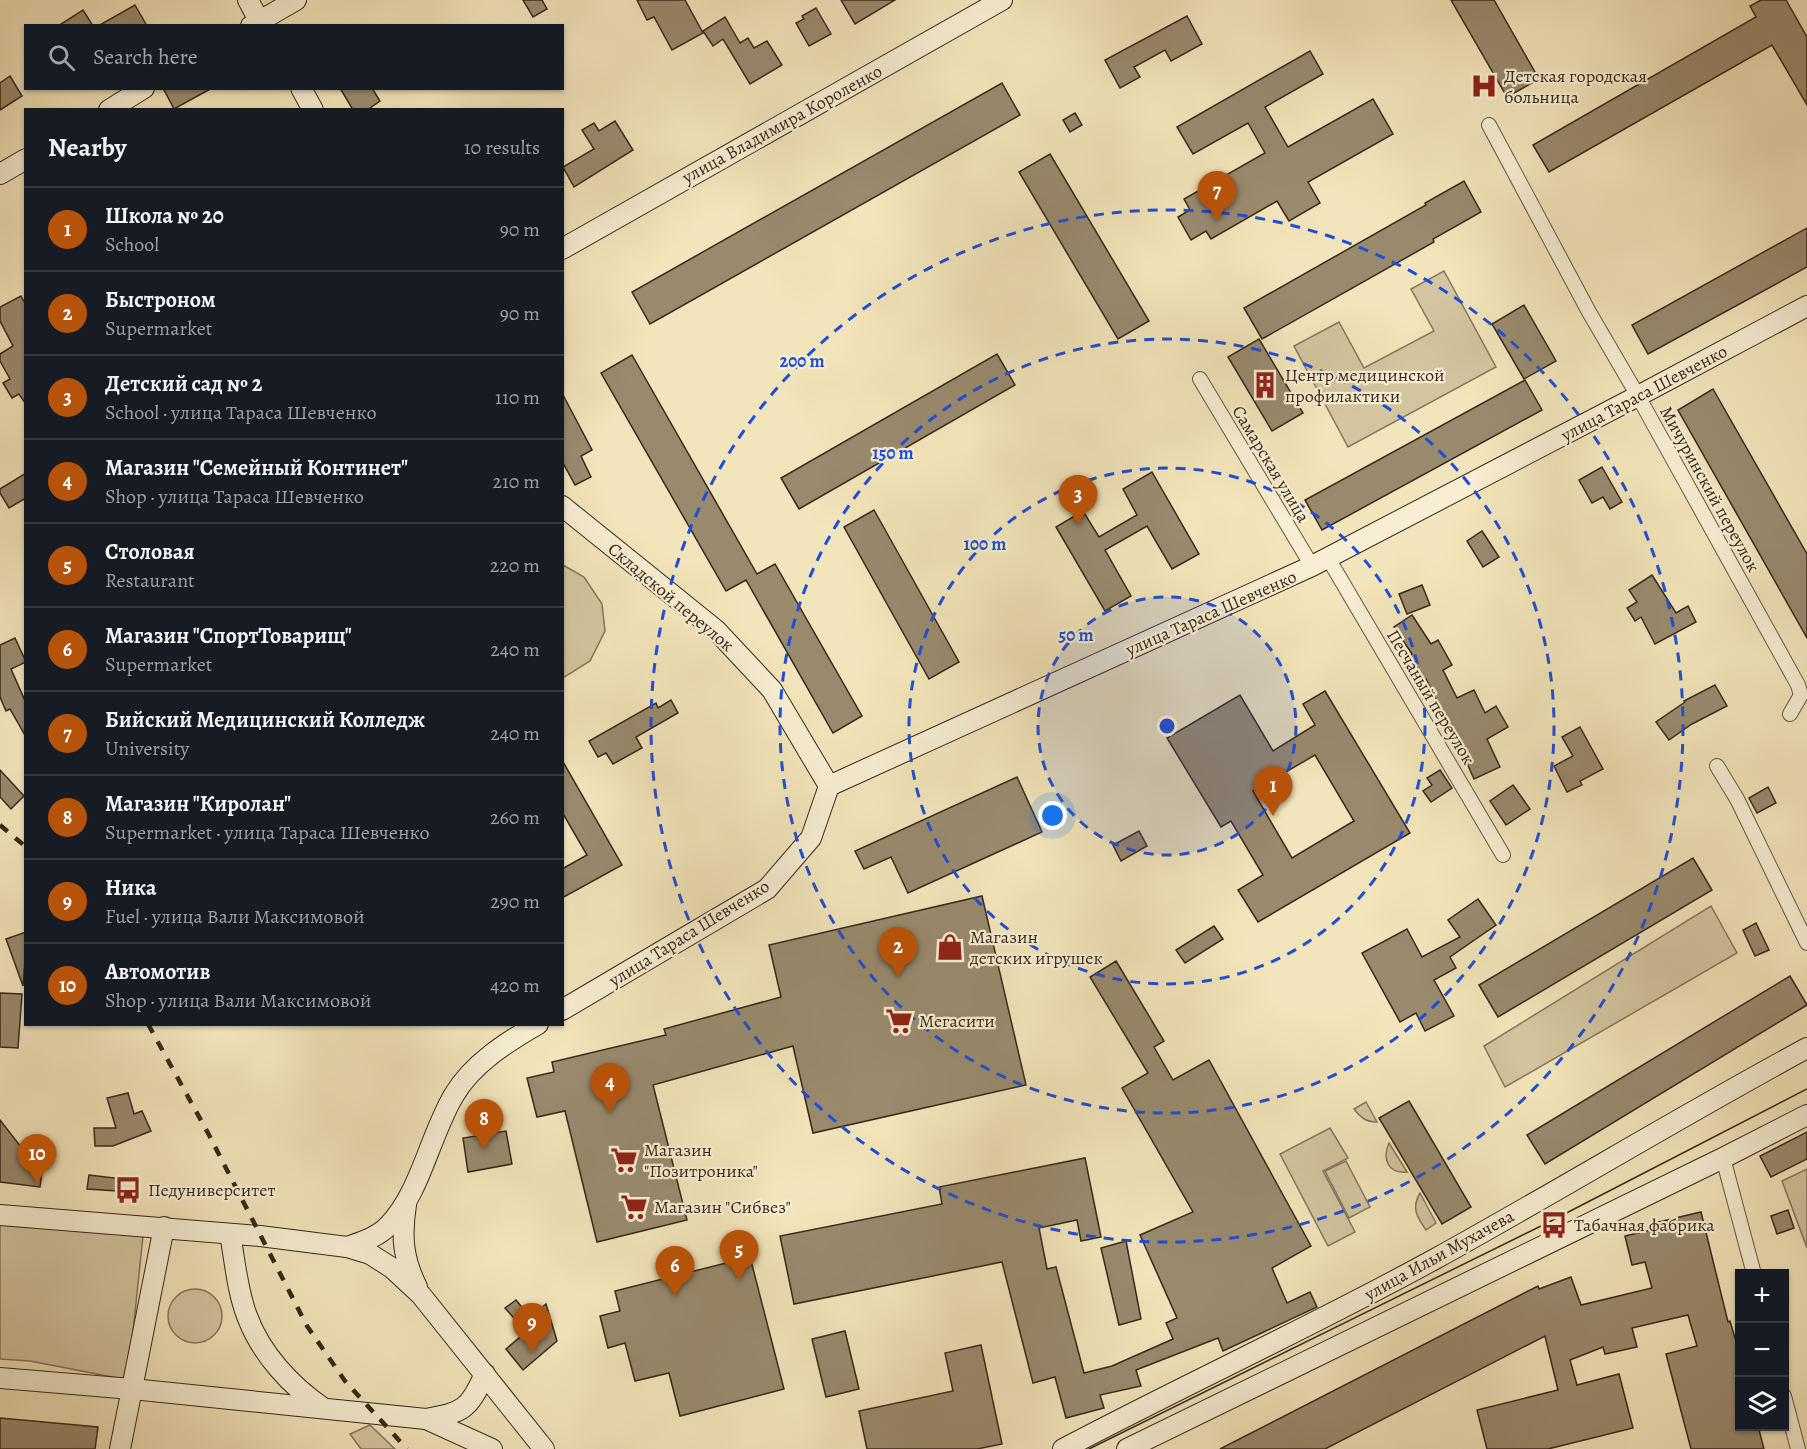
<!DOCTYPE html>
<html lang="en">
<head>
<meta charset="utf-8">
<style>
	:root { --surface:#171b24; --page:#242831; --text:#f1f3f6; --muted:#9ea1a6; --line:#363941; --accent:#b45309 }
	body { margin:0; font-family:Alegreya,serif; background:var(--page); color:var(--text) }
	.controls { position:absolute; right:18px; bottom:18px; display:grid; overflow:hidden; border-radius:0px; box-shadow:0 2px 4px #0004 }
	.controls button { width:54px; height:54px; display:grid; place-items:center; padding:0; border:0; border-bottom:2px solid var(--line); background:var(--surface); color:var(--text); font:30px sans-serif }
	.you { position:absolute; left:1053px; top:816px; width:21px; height:21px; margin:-15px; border:4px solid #fff; border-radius:50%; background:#1a73e8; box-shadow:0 0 0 9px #1a73e833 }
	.badge { display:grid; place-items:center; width:39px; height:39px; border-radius:50%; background:var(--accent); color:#fff; font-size:20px; font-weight:700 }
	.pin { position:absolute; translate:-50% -50px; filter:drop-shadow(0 2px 3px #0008) }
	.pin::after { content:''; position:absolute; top:32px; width:21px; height:18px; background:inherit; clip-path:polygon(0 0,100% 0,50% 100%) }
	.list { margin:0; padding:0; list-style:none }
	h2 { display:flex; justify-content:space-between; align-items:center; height:78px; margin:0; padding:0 24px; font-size:26px }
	h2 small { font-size:20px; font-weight:400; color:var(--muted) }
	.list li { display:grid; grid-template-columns:39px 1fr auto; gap:18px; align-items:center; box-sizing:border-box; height:84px; padding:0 24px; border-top:2px solid var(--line) }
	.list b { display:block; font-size:22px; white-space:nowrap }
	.list p { margin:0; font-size:20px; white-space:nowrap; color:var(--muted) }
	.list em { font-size:20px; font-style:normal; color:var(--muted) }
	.icon { flex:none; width:33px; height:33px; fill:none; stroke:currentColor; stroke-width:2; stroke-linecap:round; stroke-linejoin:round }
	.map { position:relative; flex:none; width:1807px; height:1449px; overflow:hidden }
	.search { position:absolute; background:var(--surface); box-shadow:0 2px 4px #0004; left:24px; top:24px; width:540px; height:66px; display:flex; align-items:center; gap:15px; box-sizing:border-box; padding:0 21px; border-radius:0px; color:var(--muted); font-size:22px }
	.panel { position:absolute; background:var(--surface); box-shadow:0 2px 4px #0004; left:24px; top:108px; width:540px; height:918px; border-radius:0px }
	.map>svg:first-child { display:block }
</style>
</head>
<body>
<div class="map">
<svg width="1807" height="1449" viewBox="0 0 1807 1449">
	<rect width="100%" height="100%" fill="#f3e5bb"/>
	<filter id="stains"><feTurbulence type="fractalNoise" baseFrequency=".00333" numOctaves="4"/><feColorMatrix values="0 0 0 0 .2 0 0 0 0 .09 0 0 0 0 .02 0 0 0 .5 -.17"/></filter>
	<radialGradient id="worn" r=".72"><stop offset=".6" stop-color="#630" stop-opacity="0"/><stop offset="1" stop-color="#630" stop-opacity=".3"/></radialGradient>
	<!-- green -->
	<g fill="#d3c5a0" stroke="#85765d" stroke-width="1.5">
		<polygon points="1444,271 1496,367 1348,447 1294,346 1339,322 1364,368 1434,331 1411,289"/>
		<polygon points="563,565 584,577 602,604 605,631 590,661 563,678"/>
		<polygon points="1711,906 1737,953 1505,1087 1484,1046"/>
		<path d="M1366,1102L1377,1122C1367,1123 1359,1116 1354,1109Z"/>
		<polygon points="1330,1128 1348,1158 1323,1171 1355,1232 1328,1246 1280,1154"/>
		<path d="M1389,1143L1407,1172C1388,1174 1382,1159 1389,1143Z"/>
		<polygon points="1346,1161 1370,1207 1349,1218 1325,1171"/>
		<polygon points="1807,1169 1807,1248 1782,1181"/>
		<path d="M1420,1193L1436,1223L1426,1230C1417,1217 1411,1208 1420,1193Z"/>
		<polygon points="0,1225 143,1236 128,1380 30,1361 0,1359"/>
		<circle cx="195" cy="1316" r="27"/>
		<polygon points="370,1425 395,1449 361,1449 350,1434"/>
	</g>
	<!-- building -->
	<g fill="#998a6e" stroke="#37281a" stroke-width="1.5" fill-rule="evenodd">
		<polygon points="523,0 542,0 547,9 533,17"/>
		<polygon points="637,0 685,0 703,33 672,50 654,17 647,20"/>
		<polygon points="841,0 895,0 855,24"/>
		<polygon points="1451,0 1494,0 1539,79 1507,97"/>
		<polygon points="1761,0 1786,0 1807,37 1807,105 1772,45 1549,172 1533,145 1756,17 1750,6"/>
		<polygon points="135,5 147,26 98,26"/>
		<polygon points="816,8 831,34 809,46 796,23 804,19 802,16"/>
		<polygon points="83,10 93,26 58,26"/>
		<polygon points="1187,16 1202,44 1171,61 1165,50 1134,67 1140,77 1120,88 1105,60"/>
		<polygon points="725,17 740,43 748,38 754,48 767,41 782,65 750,84 723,39 713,46 703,31"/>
		<polygon points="1310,51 1323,74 1265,107 1288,147 1373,99 1393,134 1308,182 1320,203 1289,221 1277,201 1211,239 1206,231 1191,240 1178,217 1190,210 1184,199 1265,153 1248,123 1193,154 1177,127"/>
		<polygon points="10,76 22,96 0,110 0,83"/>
		<polygon points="1002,83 1020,115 650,324 632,292"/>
		<polygon points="163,88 212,88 174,109"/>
		<polygon points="340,88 372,88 380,101 367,110 353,110"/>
		<polygon points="1075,113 1082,125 1070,132 1063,120"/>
		<polygon points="615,121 633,150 574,187 563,167 594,149 582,130 594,123 599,131"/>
		<polygon points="1050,154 1149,321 1118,339 1019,172"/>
		<polygon points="1464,181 1481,212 1433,239 1434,242 1262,339 1244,308 1426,205 1425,203"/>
		<polygon points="1807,228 1807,267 1648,354 1632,325"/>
		<polygon points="21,296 26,305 26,404 19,394 12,398 3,383 10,379 0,361 0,354 13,346 0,321 0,307"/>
		<polygon points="1524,305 1556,361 1524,379 1492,324"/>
		<polygon points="1259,339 1303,413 1272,431 1228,357"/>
		<polygon points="997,354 1015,385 799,509 781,478"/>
		<polygon points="632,355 757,574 775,564 862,716 833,733 746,580 726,591 601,373"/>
		<polygon points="1525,380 1542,410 1322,530 1305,500"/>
		<polygon points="1713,389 1807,554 1807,638 1678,410"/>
		<polygon points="562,393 592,450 581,456 591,477 575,485 562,461"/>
		<polygon points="1602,467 1622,502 1610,509 1603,497 1592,503 1579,480"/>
		<polygon points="1152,472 1199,554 1172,569 1147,526 1105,550 1131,596 1105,611 1056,527 1083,511 1099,537 1137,515 1123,489"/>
		<polygon points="26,473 26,498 9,508 0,493 0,489"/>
		<polygon points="874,510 959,662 929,679 844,527"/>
		<polygon points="1482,531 1499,557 1483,567 1467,541"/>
		<polygon points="1652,575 1676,613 1688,606 1696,622 1655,644 1641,617 1635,621 1627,608 1637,602 1629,590"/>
		<polygon points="1422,585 1430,605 1407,614 1399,594"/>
		<polygon points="1412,615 1431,644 1438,640 1452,665 1443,670 1457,698 1474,690 1485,713 1496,706 1508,727 1487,739 1500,767 1474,779 1462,752 1465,750 1450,727 1426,679 1424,680 1410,656 1412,654 1394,627"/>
		<polygon points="15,638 26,662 11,669 26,703 26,737 10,709 6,711 0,697 0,645"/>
		<polygon points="1715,685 1727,706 1692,724 1669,740 1656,722 1685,702 1684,701"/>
		<path d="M1325,691L1410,833L1258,922L1238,890L1263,875L1231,821L1221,827L1167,738L1240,695L1273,751L1315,725L1303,704ZM1315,755L1354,821L1292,858L1253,791Z"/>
		<polygon points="671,700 678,713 636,737 642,748 613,764 606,753 598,757 589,741 656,703 658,708"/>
		<polygon points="1580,727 1603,769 1580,781 1582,785 1567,792 1554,766 1573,756 1562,737"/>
		<polygon points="562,760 622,865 562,898 562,869 587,855 562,812"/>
		<polygon points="0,770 24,796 11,809 0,797"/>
		<polygon points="1440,770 1452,788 1431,802 1423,791 1432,785 1427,778"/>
		<polygon points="1017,777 1042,832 908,893 891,857 864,869 855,851"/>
		<polygon points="1513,785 1530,809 1506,825 1490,801"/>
		<polygon points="1768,787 1776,803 1757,813 1749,798"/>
		<polygon points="1139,831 1147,846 1121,861 1113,845"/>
		<polygon points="1693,858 1712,890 1498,1017 1479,985"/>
		<polygon points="982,896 1026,1085 813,1133 793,1046 653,1085 687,1220 597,1242 565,1111 537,1117 527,1078 554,1072 552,1062 666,1035 664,1029 781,997 769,945"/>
		<polygon points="1478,899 1496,925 1450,957 1456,968 1434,980 1454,1016 1425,1031 1416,1013 1400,1022 1362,953 1407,929 1422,957 1460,937 1448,920"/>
		<polygon points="1756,923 1769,950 1755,956 1743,930"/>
		<polygon points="1214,926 1223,939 1185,963 1176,950"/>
		<polygon points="26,932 26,948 23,986 6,939"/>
		<polygon points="1116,961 1164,1041 1154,1047 1173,1080 1209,1060 1311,1246 1272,1268 1287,1303 1310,1292 1317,1307 1223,1351 1218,1338 1136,1370 1141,1386 1100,1395 1104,1408 1066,1418 1055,1377 1033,1383 1002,1262 794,1304 780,1236 942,1204 939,1187 1085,1158 1101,1237 1081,1241 1077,1220 1039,1228 1047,1269 1056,1267 1084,1373 1112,1366 1173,1339 1166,1323 1177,1318 1140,1235 1193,1212 1122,1088 1148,1073 1090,977"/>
		<polygon points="1790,976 1807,1005 1545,1164 1527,1135"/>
		<polygon points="0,993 22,994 18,1048 0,1047"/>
		<polygon points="128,1093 134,1114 142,1111 151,1131 113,1146 95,1146 94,1128 116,1128 107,1098"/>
		<polygon points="1409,1101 1471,1207 1442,1224 1379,1118"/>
		<polygon points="0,1120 21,1147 25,1147 23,1162 43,1164 40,1187 0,1182"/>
		<polygon points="506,1131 512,1164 468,1172 463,1138"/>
		<polygon points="1807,1132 1807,1159 1771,1177 1760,1156"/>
		<polygon points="89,1175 123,1179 117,1191 87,1189"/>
		<polygon points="1788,1210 1794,1228 1777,1234 1771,1216"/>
		<polygon points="1701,1212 1728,1322 1730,1321 1740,1355 1740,1426 1758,1426 1764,1449 1691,1449 1666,1354 1697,1346 1688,1315 1632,1328 1637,1347 1605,1354 1603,1347 1570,1360 1577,1385 1619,1374 1633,1428 1548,1449 1487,1449 1477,1410 1558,1390 1545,1336 1325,1449 1220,1449 1538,1286 1539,1289 1571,1277 1581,1305 1652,1288 1645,1262 1632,1265 1625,1236 1655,1229 1654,1223"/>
		<polygon points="1126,1241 1141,1319 1119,1325 1101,1248"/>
		<polygon points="750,1257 784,1389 680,1416 669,1373 635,1381 625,1343 608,1348 600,1316 620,1311 615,1291"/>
		<polygon points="516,1300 530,1317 546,1304 557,1341 523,1370 506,1349 526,1332 505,1308"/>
		<polygon points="845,1331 859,1389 826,1397 812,1339"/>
		<polygon points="981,1345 1002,1444 977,1449 867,1449 859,1411 953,1391 945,1353"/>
		<polygon points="0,1418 98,1427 95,1449 0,1449"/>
	</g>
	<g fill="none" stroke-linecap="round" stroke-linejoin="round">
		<defs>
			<g id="street">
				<polyline points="1489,125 1589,312 1638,396 1798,685 1801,695 1790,714"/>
				<polyline points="1200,379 1312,566"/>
				<polyline points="1328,558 1503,855"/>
				<polyline points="1717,766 1737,799 1807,943"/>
				<polyline points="1723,1158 1754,1274"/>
				<polyline points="1784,1396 1798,1449"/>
			</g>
			<g id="secondary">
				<polyline points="248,0 262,26"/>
				<polyline points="251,26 296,0"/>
				<polyline points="301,88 313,110"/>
				<polyline points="109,110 144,88"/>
				<polyline points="0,174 26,159"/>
				<polyline points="562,249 1002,0"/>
				<polyline points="562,506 716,630 772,690 829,786"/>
				<polyline points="562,1010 767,889 811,838 829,786 1312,566 1638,396 1807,306"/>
				<path d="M406,1205C401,1236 403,1259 417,1287"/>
				<polyline points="0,1215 260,1236 347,1247 370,1254 392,1268 421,1295 544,1449"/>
				<path d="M230,1234C235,1261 237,1290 247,1316C261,1354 291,1386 323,1408"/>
				<path d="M347,1247C361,1242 378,1237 388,1226C420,1194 430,1135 454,1095C472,1064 507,1042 538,1024"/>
				<path d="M0,1378L132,1389L426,1419C464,1412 468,1410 485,1374"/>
				<polyline points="426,1419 492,1449"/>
				<polyline points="120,1449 164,1227"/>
				<path d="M1063,1449C1186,1384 1313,1326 1435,1259C1560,1190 1681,1116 1807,1048"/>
				<polyline points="1127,1449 1723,1158 1807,1115"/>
			</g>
		</defs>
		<!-- street casing -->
		<use href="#street" stroke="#665742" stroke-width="16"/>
		<!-- secondary casing -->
		<use href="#secondary" stroke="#37281a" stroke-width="22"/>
		<!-- street -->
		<use href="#street" stroke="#f7eed3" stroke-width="14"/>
		<!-- secondary -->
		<use href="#secondary" stroke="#f7eed3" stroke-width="20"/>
		<!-- tram -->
		<polyline stroke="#37281a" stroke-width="1.5" points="1089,1449 1547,1223 1807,1089"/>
		<!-- rail -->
		<g stroke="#37281a" stroke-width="4.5" stroke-dasharray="10 10" stroke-linecap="butt">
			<polyline points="0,825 26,847"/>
			<polyline points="148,1024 208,1133 307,1326 345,1381 407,1449"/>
		</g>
	</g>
	<!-- distance rings -->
	<circle cx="1167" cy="726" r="129" fill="#1d4ed8" fill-opacity=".12"/>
	<g fill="none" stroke="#1d4ed8" stroke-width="3" stroke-dasharray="10 8">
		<circle cx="1167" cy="726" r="129"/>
		<circle cx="1167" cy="726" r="258"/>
		<circle cx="1167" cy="726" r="387"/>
		<circle cx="1167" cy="726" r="516"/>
	</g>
	<!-- icons -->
	<defs>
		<symbol id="hospital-bare" viewBox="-9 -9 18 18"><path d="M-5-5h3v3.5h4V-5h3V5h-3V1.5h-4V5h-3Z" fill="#8f2418" stroke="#f7eed3" stroke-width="2.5" paint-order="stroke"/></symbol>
		<symbol id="building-bare" viewBox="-9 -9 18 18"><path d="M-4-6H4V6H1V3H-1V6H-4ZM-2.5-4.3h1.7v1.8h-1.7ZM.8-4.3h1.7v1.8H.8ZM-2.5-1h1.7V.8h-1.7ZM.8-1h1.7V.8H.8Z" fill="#8f2418" stroke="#f7eed3" stroke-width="2.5" paint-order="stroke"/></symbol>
		<symbol id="shop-bare" viewBox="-9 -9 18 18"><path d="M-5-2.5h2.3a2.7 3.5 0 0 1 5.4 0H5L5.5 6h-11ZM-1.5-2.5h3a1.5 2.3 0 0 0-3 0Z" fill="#8f2418" stroke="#f7eed3" stroke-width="2.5" paint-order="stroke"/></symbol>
		<symbol id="supermarket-bare" viewBox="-9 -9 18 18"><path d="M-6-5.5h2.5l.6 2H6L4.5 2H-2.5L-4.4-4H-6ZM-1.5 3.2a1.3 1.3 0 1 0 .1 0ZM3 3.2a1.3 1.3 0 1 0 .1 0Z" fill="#8f2418" stroke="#f7eed3" stroke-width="2.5" paint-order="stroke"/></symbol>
		<symbol id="bus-bare" viewBox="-9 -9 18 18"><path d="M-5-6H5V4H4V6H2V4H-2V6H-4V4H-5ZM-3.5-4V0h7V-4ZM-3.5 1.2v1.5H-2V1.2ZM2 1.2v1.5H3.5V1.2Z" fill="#8f2418" stroke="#f7eed3" stroke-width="2.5" paint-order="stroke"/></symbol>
	</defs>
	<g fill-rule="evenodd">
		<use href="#hospital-bare" x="1465" y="67" width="38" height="38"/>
		<use href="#building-bare" x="1246" y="366" width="38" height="38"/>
		<use href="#shop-bare" x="931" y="928" width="38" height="38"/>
		<use href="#supermarket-bare" x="880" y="1002" width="38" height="38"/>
		<use href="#supermarket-bare" x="605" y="1141" width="38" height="38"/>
		<use href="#bus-bare" x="109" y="1171" width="38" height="38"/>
		<use href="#supermarket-bare" x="615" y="1188" width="38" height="38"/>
		<use href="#bus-bare" x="1535" y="1206" width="38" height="38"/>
	</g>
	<g text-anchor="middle" stroke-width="4.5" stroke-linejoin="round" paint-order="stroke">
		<!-- poi labels -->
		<g font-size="18" fill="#37281a" stroke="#f7eed3" text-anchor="start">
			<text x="1504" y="82">Детская городская<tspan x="1504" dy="21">больница</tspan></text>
			<text x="1285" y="381">Центр медицинской<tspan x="1285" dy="21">профилактики</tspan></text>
			<text x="970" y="943">Магазин<tspan x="970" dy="21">детских игрушек</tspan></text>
			<text x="919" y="1027">Мегасити</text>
			<text x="644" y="1156">Магазин<tspan x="644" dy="21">"Позитроника"</tspan></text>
			<text x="148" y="1196">Педуниверситет</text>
			<text x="654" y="1213">Магазин "Сибвез"</text>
			<text x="1574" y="1231">Табачная фабрика</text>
		</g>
		<!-- street labels -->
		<g font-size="18" fill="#37281a" stroke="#f7eed3">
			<text transform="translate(782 124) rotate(-29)" y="6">улица Владимира Короленко</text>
			<text transform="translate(1644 393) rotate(-28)" y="6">улица Тараса Шевченко</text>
			<text transform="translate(1271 464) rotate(59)" y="6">Самарская улица</text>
			<text transform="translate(1710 489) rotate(61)" y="6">Мичуринский переулок</text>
			<text transform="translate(671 597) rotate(40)" y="6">Складской переулок</text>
			<text transform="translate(1211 613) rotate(-24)" y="6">улица Тараса Шевченко</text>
			<text transform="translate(1431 697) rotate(59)" y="6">Песчаный переулок</text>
			<text transform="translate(689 933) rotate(-32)" y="6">улица Тараса Шевченко</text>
			<text transform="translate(1439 1255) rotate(-29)" y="6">улица Ильи Мухачева</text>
		</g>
	</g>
	<circle cx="1167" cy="726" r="9" fill="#1d4ed8" stroke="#f7eed3" stroke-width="3"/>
	<g font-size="18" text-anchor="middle" font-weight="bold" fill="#1d4ed8" stroke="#f7eed3" stroke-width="4.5" stroke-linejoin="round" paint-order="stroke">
		<text x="802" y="367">200 m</text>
		<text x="893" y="459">150 m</text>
		<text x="985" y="550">100 m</text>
		<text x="1076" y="641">50 m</text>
	</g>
	<rect width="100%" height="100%" filter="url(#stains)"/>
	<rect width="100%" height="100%" fill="url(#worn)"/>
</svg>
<div class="controls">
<button>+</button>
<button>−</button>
<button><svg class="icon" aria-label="layers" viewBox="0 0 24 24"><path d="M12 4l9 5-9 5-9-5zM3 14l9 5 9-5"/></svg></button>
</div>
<div class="you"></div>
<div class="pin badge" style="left:1273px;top:816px">1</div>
<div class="pin badge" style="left:898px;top:977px">2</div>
<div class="pin badge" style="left:1078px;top:525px">3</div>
<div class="pin badge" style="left:610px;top:1113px">4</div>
<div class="pin badge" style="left:739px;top:1280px">5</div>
<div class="pin badge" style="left:675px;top:1296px">6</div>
<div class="pin badge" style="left:1217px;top:221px">7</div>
<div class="pin badge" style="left:484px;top:1149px">8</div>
<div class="pin badge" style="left:532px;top:1353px">9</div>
<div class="pin badge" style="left:37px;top:1184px">10</div>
<div class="search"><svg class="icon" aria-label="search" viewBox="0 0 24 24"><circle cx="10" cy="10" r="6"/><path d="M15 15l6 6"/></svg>Search here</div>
<section class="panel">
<h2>Nearby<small>10 results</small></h2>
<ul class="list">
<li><span class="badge">1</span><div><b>Школа № 20</b><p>School</p></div><em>90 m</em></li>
<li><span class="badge">2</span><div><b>Быстроном</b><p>Supermarket</p></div><em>90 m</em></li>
<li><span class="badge">3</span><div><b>Детский сад № 2</b><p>School · улица Тараса Шевченко</p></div><em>110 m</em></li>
<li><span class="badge">4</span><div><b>Магазин &quot;Семейный Континет&quot;</b><p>Shop · улица Тараса Шевченко</p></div><em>210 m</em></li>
<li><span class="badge">5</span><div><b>Столовая</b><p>Restaurant</p></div><em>220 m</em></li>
<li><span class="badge">6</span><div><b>Магазин &quot;СпортТоварищ&quot;</b><p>Supermarket</p></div><em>240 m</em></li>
<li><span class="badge">7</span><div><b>Бийский Медицинский Колледж</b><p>University</p></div><em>240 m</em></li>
<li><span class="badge">8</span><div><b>Магазин &quot;Киролан&quot;</b><p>Supermarket · улица Тараса Шевченко</p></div><em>260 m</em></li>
<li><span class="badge">9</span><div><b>Ника</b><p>Fuel · улица Вали Максимовой</p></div><em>290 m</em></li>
<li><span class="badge">10</span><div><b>Автомотив</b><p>Shop · улица Вали Максимовой</p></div><em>420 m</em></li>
</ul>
</section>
</div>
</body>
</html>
